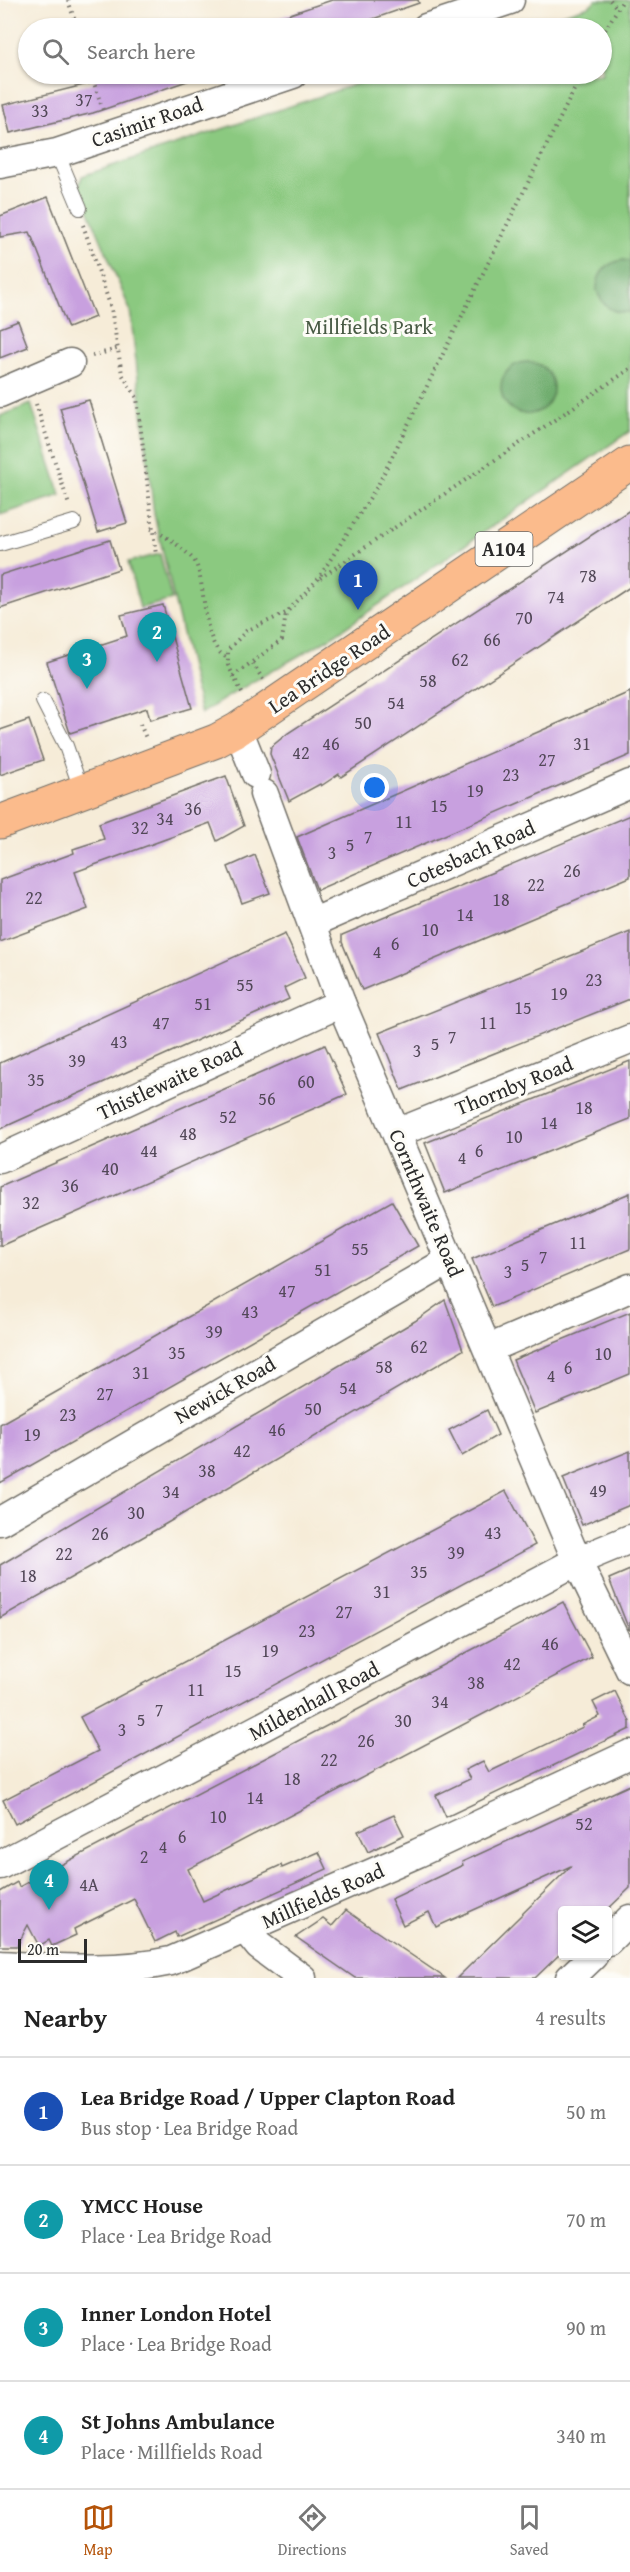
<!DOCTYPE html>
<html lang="en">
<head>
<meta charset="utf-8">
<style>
	:root { --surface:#fff; --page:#f6f6f6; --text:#222; --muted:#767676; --line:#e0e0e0; --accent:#b45309 }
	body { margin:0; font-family:"Gentium Book Plus",serif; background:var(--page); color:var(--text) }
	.controls { position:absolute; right:18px; bottom:18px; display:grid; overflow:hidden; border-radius:6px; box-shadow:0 2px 4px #0004 }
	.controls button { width:54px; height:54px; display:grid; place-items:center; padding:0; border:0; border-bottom:2px solid var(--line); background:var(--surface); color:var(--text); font:30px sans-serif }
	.scale { position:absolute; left:18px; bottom:15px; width:69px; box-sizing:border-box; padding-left:6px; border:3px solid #2b2b2b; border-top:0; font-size:16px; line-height:21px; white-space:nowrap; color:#2b2b2b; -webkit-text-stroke:4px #fdfcf7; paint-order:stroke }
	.you { position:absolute; left:375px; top:788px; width:21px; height:21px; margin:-15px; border:4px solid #fff; border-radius:50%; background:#1a73e8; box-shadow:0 0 0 9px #1a73e833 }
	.badge { display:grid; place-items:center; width:39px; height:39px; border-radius:50%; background:var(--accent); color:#fff; font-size:20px; font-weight:700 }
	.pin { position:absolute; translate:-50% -50px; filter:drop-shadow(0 2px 3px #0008) }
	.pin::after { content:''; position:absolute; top:32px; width:21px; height:18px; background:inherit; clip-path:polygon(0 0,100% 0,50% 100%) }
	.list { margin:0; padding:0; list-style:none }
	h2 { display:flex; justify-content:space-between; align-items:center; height:78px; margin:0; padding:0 24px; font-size:26px }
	h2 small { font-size:20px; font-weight:400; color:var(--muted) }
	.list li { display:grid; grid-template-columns:39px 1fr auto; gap:18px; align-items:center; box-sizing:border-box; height:108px; padding:0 24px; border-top:2px solid var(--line) }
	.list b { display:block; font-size:22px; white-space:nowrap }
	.list p { margin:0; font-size:20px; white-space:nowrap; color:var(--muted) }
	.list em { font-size:20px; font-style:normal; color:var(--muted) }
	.icon { flex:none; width:33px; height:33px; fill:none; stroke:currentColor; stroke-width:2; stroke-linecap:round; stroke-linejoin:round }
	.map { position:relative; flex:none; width:630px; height:1978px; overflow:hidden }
	.search { position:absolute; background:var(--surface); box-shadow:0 2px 4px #0004; left:18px; right:18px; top:18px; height:66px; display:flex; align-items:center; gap:15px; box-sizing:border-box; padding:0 21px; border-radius:33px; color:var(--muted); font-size:22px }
	.sheet { height:510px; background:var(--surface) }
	nav { display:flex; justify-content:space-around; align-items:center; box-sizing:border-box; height:84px; border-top:2px solid var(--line); background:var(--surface); font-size:16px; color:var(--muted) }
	nav a { display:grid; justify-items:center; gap:3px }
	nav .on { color:var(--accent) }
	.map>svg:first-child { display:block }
</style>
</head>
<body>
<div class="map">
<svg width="630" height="1978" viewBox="0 0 630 1978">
	<rect width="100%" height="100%" fill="#fdfcf7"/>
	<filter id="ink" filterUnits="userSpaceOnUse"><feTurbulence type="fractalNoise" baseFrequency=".0167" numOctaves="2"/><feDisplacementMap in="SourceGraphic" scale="12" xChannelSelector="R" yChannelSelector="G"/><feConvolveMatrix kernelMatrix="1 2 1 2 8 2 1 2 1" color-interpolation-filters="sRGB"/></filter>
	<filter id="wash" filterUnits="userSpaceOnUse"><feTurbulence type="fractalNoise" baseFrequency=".008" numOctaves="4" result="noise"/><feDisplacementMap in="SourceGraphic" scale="24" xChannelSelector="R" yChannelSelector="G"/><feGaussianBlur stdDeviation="1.35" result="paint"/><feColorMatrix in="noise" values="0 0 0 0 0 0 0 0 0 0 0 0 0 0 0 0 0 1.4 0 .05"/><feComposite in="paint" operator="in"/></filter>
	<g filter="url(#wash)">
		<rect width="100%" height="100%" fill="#f6ecd8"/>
		<!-- green -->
		<g fill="#8bc980" stroke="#5b7a56" stroke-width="1.5">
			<path d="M596,0H630V431L336,634C291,662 244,684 201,714L154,514L130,310L79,187L82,176L386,74H602V28H520L589,6Z"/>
			<polygon points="31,404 61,495 0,515 0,416"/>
			<polygon points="160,554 172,600 140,608 128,562"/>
		</g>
		<!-- forest -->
		<g fill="#70ad6e" stroke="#4e6c4c" stroke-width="1.5">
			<path d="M623,260L630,261V312C613,314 602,307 597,290C597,273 605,263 623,260Z"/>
			<circle cx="527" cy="388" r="26"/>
		</g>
		<g id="blocks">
			<!-- building -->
			<g fill="#c8a0df">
				<polygon points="332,0 418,0 419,3 347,28 257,28 257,25"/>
				<polygon points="109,74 198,74 199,77 93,113 10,133 3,105 96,82 95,78"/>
				<polygon points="48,197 95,317 68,328 30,232 0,237 0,216"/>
				<polygon points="18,321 28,347 0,358 0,328"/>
				<polygon points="89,400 127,523 98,532 60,408"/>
				<polygon points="630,510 630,587 341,777 339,774 321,786 320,784 289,801 270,754 271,747 288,733"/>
				<polygon points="110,540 119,569 0,608 0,575"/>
				<polygon points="163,605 192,708 150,720 147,708 70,733 47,662 127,636 121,615"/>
				<polygon points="630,692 630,755 317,890 297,837"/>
				<polygon points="29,720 43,760 0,775 0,730"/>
				<polygon points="226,776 244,826 217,841 210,823 75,872 88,909 0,942 0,880 74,853 73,849 104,839 99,823"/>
				<polygon points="630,815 630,877 362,990 342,942 342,935"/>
				<polygon points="255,855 270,893 242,903 228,867"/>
				<polygon points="630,932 630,999 402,1090 379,1033"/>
				<polygon points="285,934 305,978 284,988 289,999 0,1129 0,1063"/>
				<polygon points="325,1045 347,1094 0,1246 0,1187"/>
				<polygon points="630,1061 630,1119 445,1193 425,1143"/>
				<polygon points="630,1193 630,1249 492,1307 472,1259"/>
				<polygon points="392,1201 418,1246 0,1483 0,1424"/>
				<polygon points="445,1300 463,1350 157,1529 0,1618 0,1565 415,1321"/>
				<polygon points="630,1312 630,1374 535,1413 513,1360"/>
				<polygon points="487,1410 498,1435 462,1456 449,1430"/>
				<polygon points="630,1451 630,1505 582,1525 563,1478"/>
				<polygon points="506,1491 535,1545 15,1824 3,1800 98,1751 80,1717"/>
				<polygon points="630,1570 630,1630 629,1630 609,1579"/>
				<polygon points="563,1602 592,1657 188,1869 203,1901 281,1865 282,1868 319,1852 327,1869 177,1937 175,1932 155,1942 134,1899 74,1929 76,1935 52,1946 49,1940 39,1946 28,1925 17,1946 0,1946 0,1892 17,1882 19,1887"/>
				<polygon points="615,1691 630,1722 630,1729 446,1817 436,1795 470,1779 465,1770 483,1761 489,1772 583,1727 582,1725 600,1716 593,1702"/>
				<polygon points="630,1785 630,1888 606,1911 562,1911 562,1952 535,1978 457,1978 571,1866 436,1927 429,1912 403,1925 391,1899 463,1865 462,1862"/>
				<polygon points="394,1815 404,1835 368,1852 358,1831"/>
				<polygon points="346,1910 370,1927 445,1978 355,1978 296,1937 323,1919 332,1926"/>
			</g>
		</g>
	</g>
	<g filter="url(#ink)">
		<use href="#blocks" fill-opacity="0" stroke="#726f68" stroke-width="1.5"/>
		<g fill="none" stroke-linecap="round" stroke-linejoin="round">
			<defs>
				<g id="lane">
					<polyline points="57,153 80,208"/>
					<polyline points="0,544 74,522"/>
					<polyline points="43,701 66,746 82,792"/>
				</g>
				<g id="street">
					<polyline points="426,28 510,0"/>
					<polyline points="0,164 57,153 293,74"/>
					<polyline points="0,393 70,363"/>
					<polyline points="238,729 256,774"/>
					<polyline points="264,794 341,1003 577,1561 630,1670"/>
					<polyline points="312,923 630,784"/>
					<polyline points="397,1133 630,1039"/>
					<polyline points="0,1159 341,1003"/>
					<polyline points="488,1349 630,1288"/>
					<polyline points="0,1521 450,1260"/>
					<polyline points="0,1865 577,1561 630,1539"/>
					<polyline points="246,1930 259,1946 302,1978"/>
					<polyline points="608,1941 630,1919"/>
					<path d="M0,1965C56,1968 116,1973 171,1961L418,1853L630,1754"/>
					<polyline points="570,1978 593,1956"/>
				</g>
				<polyline id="primary" points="0,822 216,741 238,729 630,463"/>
			</defs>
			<!-- lane casing -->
			<use href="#lane" stroke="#726f68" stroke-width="16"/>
			<!-- street casing -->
			<use href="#street" stroke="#726f68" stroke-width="31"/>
			<!-- primary casing -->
			<use href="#primary" stroke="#726f68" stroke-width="35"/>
			<!-- path -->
			<g stroke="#726f68" stroke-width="4" stroke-dasharray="1.5 4.5" stroke-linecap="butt">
				<polyline points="68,0 77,28"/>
				<polyline points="610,0 616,7"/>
				<polyline points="602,35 623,0"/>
				<polyline points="91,74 104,113"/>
				<polyline points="83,225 111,308 122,374 137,398 156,555"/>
				<polyline points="92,356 120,348"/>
				<polyline points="36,404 69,505"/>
				<path d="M151,529C161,532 190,553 195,562C207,584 201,645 226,657"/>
				<polyline points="320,578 630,369"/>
				<polyline points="253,663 263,680"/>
				<polyline points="233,676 282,640 286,613"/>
				<polyline points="242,693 228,665 228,650 246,631 286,613 318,579 378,485 582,74"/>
				<polyline points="140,724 146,738"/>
			</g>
			<!-- lane -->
			<use href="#lane" stroke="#fff" stroke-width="14"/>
			<!-- street -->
			<use href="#street" stroke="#fff" stroke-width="28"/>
			<!-- primary -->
			<use href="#primary" stroke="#fbbb8c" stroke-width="33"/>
		</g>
	</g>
	<g text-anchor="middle" stroke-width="6" stroke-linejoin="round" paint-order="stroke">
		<!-- number labels -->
		<g font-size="18" fill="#524858">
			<text x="84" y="106">37</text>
			<text x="40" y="117">33</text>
			<text x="588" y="582">78</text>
			<text x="556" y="603">74</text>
			<text x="524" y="624">70</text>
			<text x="492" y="646">66</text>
			<text x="460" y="666">62</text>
			<text x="428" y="687">58</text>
			<text x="396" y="709">54</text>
			<text x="363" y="729">50</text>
			<text x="331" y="750">46</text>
			<text x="582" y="750">31</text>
			<text x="301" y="759">42</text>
			<text x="547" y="766">27</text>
			<text x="511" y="781">23</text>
			<text x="475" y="797">19</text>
			<text x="439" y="812">15</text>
			<text x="193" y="815">36</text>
			<text x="165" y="825">34</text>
			<text x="404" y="828">11</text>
			<text x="140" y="834">32</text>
			<text x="368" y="843">7</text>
			<text x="350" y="851">5</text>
			<text x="332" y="859">3</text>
			<text x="572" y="877">26</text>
			<text x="536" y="891">22</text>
			<text x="34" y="904">22</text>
			<text x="501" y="906">18</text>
			<text x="465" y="921">14</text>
			<text x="430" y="936">10</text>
			<text x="395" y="950">6</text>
			<text x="377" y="958">4</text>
			<text x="594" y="986">23</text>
			<text x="245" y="991">55</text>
			<text x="559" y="1000">19</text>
			<text x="203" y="1010">51</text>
			<text x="523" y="1014">15</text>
			<text x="161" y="1029">47</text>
			<text x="488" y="1029">11</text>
			<text x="452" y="1043">7</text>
			<text x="119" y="1048">43</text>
			<text x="435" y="1050">5</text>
			<text x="417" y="1057">3</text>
			<text x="77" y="1067">39</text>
			<text x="36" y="1086">35</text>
			<text x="306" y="1088">60</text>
			<text x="267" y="1105">56</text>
			<text x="584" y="1114">18</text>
			<text x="228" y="1123">52</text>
			<text x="549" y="1129">14</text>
			<text x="188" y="1140">48</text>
			<text x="514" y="1143">10</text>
			<text x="149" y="1157">44</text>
			<text x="479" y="1157">6</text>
			<text x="462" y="1164">4</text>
			<text x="110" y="1175">40</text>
			<text x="70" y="1192">36</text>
			<text x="31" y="1209">32</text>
			<text x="578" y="1249">11</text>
			<text x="360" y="1255">55</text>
			<text x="543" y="1263">7</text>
			<text x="525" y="1271">5</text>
			<text x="323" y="1276">51</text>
			<text x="508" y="1278">3</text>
			<text x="287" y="1297">47</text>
			<text x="250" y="1318">43</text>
			<text x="214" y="1338">39</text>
			<text x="419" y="1353">62</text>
			<text x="177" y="1359">35</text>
			<text x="603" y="1360">10</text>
			<text x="384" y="1373">58</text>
			<text x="568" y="1374">6</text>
			<text x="141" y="1379">31</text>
			<text x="551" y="1382">4</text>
			<text x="348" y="1394">54</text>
			<text x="105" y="1400">27</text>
			<text x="313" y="1415">50</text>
			<text x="68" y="1421">23</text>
			<text x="277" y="1436">46</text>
			<text x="32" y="1441">19</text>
			<text x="242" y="1457">42</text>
			<text x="207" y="1477">38</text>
			<text x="598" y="1497">49</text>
			<text x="171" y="1498">34</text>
			<text x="136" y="1519">30</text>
			<text x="493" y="1539">43</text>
			<text x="100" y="1540">26</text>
			<text x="456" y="1559">39</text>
			<text x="64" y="1560">22</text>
			<text x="419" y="1578">35</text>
			<text x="28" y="1582">18</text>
			<text x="382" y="1598">31</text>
			<text x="344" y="1618">27</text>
			<text x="307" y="1637">23</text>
			<text x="550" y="1650">46</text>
			<text x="270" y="1657">19</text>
			<text x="512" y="1670">42</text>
			<text x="233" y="1677">15</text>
			<text x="476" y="1689">38</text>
			<text x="196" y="1696">11</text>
			<text x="440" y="1708">34</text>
			<text x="159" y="1716">7</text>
			<text x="141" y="1726">5</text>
			<text x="403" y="1727">30</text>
			<text x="122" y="1736">3</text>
			<text x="366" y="1747">26</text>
			<text x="329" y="1766">22</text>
			<text x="292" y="1785">18</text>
			<text x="255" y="1804">14</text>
			<text x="218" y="1823">10</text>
			<text x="584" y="1830">52</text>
			<text x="182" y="1843">6</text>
			<text x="163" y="1853">4</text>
			<text x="144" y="1863">2</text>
			<text x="89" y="1891">4A</text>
		</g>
		<!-- shield labels -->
		<rect fill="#fdfcf7" stroke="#6a6a68" stroke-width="1.5" x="475.5" y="532" width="57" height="34" rx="4.5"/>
		<g font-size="20" font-weight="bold" fill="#2b2b2b">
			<text x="504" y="556">A104</text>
		</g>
		<!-- street labels -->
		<g font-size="21" fill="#2b2b2b" stroke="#fdfcf7">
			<text transform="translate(147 122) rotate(-19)" y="7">Casimir Road</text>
			<text transform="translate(329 669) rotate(-34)" y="7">Lea Bridge Road</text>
			<text transform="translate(471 854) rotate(-24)" y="7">Cotesbach Road</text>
			<text transform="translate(170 1081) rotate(-25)" y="7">Thistlewaite Road</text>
			<text transform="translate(514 1086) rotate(-22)" y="7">Thornby Road</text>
			<text transform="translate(426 1203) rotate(67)" y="7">Cornthwaite Road</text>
			<text transform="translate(225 1390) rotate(-30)" y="7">Newick Road</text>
			<text transform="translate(314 1701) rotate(-28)" y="7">Mildenhall Road</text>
			<text transform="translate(323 1896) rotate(-24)" y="7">Millfields Road</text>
		</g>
		<!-- park labels -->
		<g font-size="21" fill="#485a44" stroke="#fdfcf7">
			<text x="369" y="334">Millfields Park</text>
		</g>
	</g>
</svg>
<div class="controls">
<button><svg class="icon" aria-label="layers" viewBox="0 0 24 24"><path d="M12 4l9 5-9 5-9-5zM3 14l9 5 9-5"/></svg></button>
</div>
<div class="scale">20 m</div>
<div class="you"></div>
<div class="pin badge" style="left:358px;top:610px;background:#1a4fb4">1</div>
<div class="pin badge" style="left:157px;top:662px;background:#0f9aa8">2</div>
<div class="pin badge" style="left:87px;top:689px;background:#0f9aa8">3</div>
<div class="pin badge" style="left:49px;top:1910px;background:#0f9aa8">4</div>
<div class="search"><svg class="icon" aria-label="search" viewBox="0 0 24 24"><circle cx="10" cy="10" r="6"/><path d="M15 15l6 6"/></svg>Search here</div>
</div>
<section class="sheet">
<h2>Nearby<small>4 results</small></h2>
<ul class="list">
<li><span class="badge" style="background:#1a4fb4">1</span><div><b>Lea Bridge Road / Upper Clapton Road</b><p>Bus stop · Lea Bridge Road</p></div><em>50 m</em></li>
<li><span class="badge" style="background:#0f9aa8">2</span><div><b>YMCC House</b><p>Place · Lea Bridge Road</p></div><em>70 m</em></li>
<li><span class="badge" style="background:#0f9aa8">3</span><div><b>Inner London Hotel</b><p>Place · Lea Bridge Road</p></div><em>90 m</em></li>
<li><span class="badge" style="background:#0f9aa8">4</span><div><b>St Johns Ambulance</b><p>Place · Millfields Road</p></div><em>340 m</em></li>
</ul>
</section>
<nav>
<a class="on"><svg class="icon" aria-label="map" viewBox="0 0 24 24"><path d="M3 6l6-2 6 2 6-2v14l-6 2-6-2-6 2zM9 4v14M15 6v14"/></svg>Map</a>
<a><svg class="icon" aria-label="directions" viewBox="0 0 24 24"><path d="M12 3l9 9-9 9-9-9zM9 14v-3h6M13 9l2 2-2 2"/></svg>Directions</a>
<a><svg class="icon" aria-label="saved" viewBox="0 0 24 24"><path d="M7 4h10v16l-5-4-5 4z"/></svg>Saved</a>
</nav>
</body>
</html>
